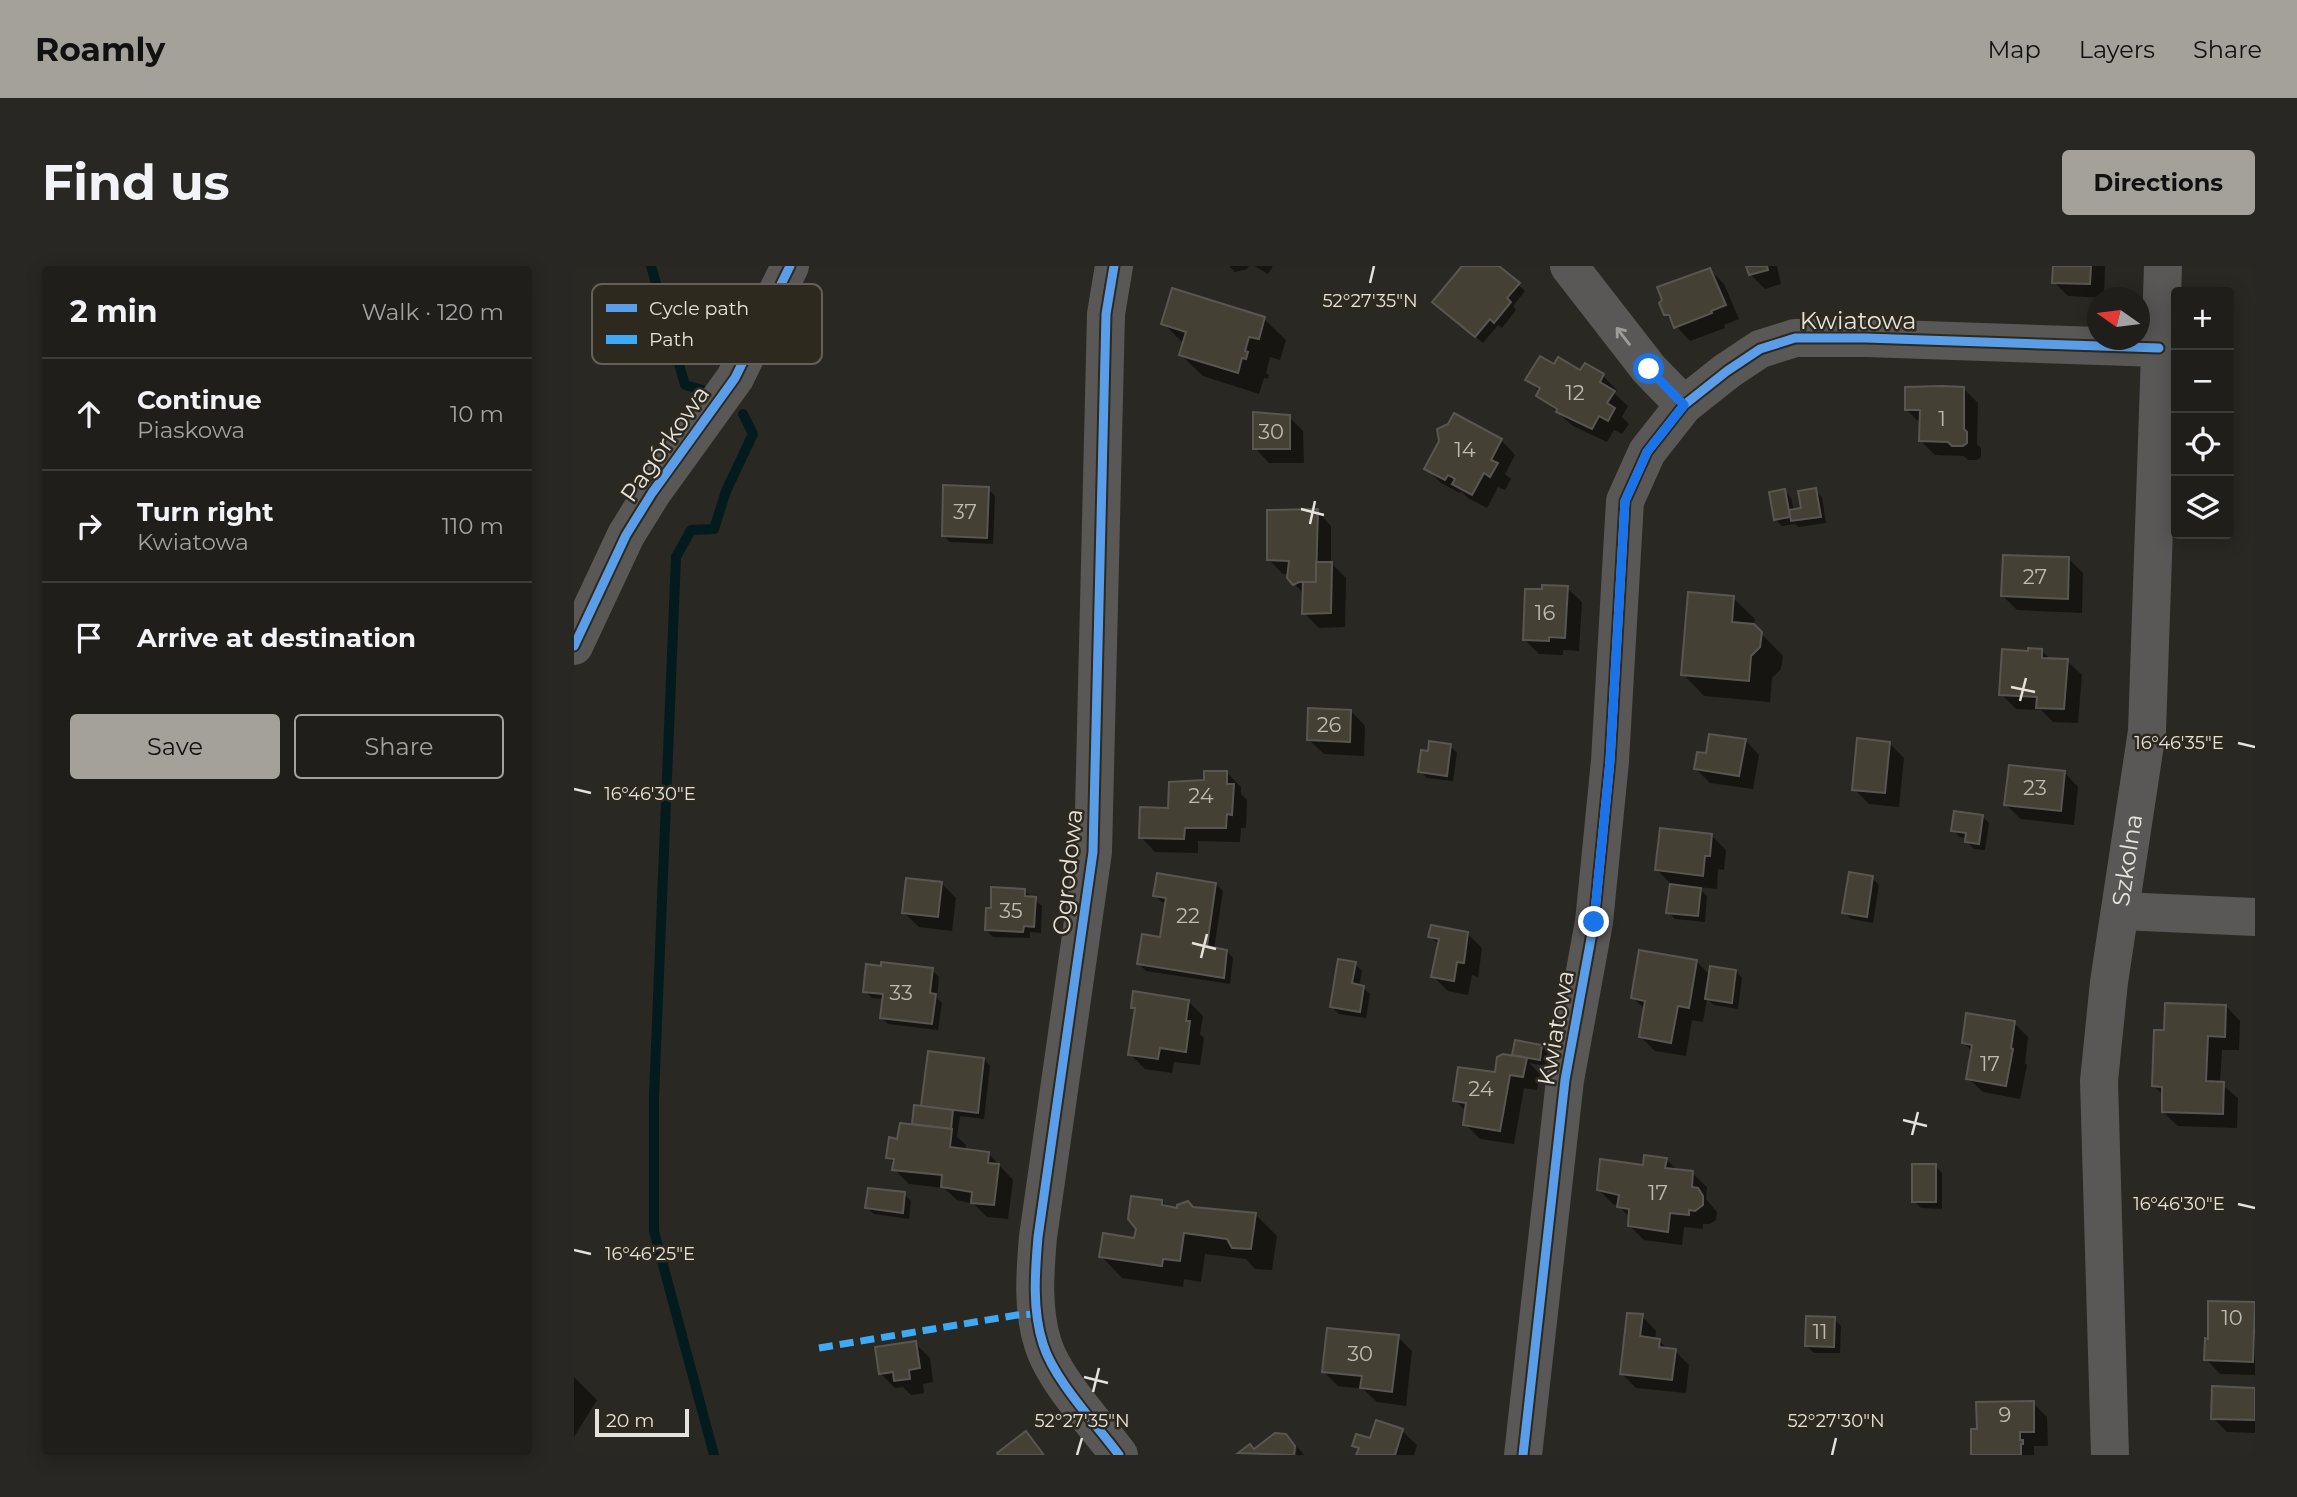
<!DOCTYPE html>
<html lang="en">
<head>
<meta charset="utf-8">
<style>
	:root { --surface:#201e1a; --page:#282723; --text:#f1f3f6; --muted:#a2a2a2; --line:#3d3c39; --accent:#a4a19a }
	body { margin:0; font-family:Montserrat,sans-serif; background:var(--page); color:var(--text) }
	.controls { position:absolute; right:21px; top:21px; display:grid; overflow:hidden; border-radius:7px; box-shadow:0 4px 18px #0003 }
	.controls button { width:63px; height:63px; display:grid; place-items:center; padding:0; border:0; border-bottom:2px solid var(--line); background:var(--surface); color:var(--text); font:35px sans-serif }
	.compass { position:absolute; left:1513px; top:21px; width:63px; height:63px; border-radius:50%; background:var(--surface); box-shadow:0 4px 18px #0003; rotate:284deg }
	.scale { position:absolute; left:21px; bottom:18px; width:94px; box-sizing:border-box; padding-left:7px; border:4px solid #e5e2db; border-top:0; font-size:19px; line-height:24px; white-space:nowrap; color:#e5e2db; -webkit-text-stroke:5px #2d291e; paint-order:stroke }
	.stop { position:absolute; width:21px; height:21px; margin:-16px; border:5px solid #1a73e8; border-radius:50%; background:#fff }
	.stop.end { background:#1a73e8; border-color:#fff; box-shadow:0 2px 7px #0008 }
	.list { margin:0; padding:0; list-style:none }
	h2 { display:flex; justify-content:space-between; align-items:center; height:91px; margin:0; padding:0 28px; font-size:30px }
	h2 small { font-size:23px; font-weight:400; color:var(--muted) }
	.list li { display:grid; grid-template-columns:46px 1fr auto; gap:21px; align-items:center; box-sizing:border-box; height:112px; padding:0 28px; border-top:2px solid var(--line) }
	.list b { display:block; font-size:26px; white-space:nowrap }
	.list p { margin:0; font-size:23px; white-space:nowrap; color:var(--muted) }
	.list em { font-size:23px; font-style:normal; color:var(--muted) }
	.actions { display:flex; gap:14px; padding:21px 28px }
	.actions a { flex:1; padding:16px 0; border:2px solid var(--accent); border-radius:7px; text-align:center; font-size:24px; color:var(--accent) }
	.actions .main { background:var(--accent); color:#111 }
	.icon { flex:none; width:38px; height:38px; fill:none; stroke:currentColor; stroke-width:2; stroke-linecap:round; stroke-linejoin:round }
	.map { position:relative; flex:none; width:1681px; height:1189px; overflow:hidden; border-radius:7px }
	header { display:flex; align-items:center; gap:42px; box-sizing:border-box; height:98px; padding:0 35px; background:var(--accent); color:#111 }
	header strong { font-size:33px }
	nav { display:flex; gap:38px; margin-inline-start:auto; font-size:24px }
	.intro { display:flex; align-items:center; justify-content:space-between; box-sizing:border-box; height:168px; padding:0 42px }
	h1 { margin:0; font-size:49px }
	.button { padding:18px 32px; border-radius:7px; background:var(--accent); color:#111; font-size:24px; font-weight:700 }
	main { display:flex; gap:42px; padding:0 42px }
	aside { flex:1; background:var(--surface); border-radius:7px; box-shadow:0 4px 18px #0003 }
	.map>svg:first-child { display:block }
</style>
</head>
<body>
<header>
<strong>Roamly</strong>
<nav><a>Map</a><a>Layers</a><a>Share</a></nav>
</header>
<div class="intro"><h1>Find us</h1><a class="button">Directions</a></div>
<main>
<aside>
<h2>2 min<small>Walk · 120 m</small></h2>
<ul class="list">
<li><svg class="icon" aria-label="ahead" viewBox="0 0 24 24"><path d="M12 20V5M6 11l6-6 6 6"/></svg><div><b>Continue</b><p>Piaskowa</p></div><em>10 m</em></li>
<li><svg class="icon" aria-label="right" viewBox="0 0 24 24"><path d="M7 20v-9h11M14 6l5 5-5 5"/></svg><div><b>Turn right</b><p>Kwiatowa</p></div><em>110 m</em></li>
<li><svg class="icon" aria-label="arrive" viewBox="0 0 24 24"><path d="M6 21V4h12l-3 4 3 4H6"/></svg><div><b>Arrive at destination</b></div></li>
</ul>
<div class="actions"><a class="main">Save</a><a>Share</a></div>
</aside>
<div class="map">
<svg width="1681" height="1189" viewBox="0 0 1681 1189">
	<rect width="100%" height="100%" fill="#2a2822"/>
	<!-- shadow -->
	<g fill="#0007">
		<polygon points="655,0 675,0 673,3 661,6"/>
		<polygon points="680,0 699,0 694,8"/>
		<polygon points="890,0 922,0 951,25 939,40 942,44 928,62 924,59 909,77 867,43"/>
		<polygon points="1174,0 1203,0 1207,18 1191,23 1176,8"/>
		<polygon points="1480,0 1531,0 1530,32 1494,30 1480,16"/>
		<polygon points="1136,4 1150,18 1165,53 1150,59 1151,62 1116,75 1091,48"/>
		<polygon points="690,53 712,74 706,94 696,91 692,107 695,109 694,113 690,112 685,128 629,110 607,89 610,78 589,57"/>
		<polygon points="981,100 1029,110 1043,124 1041,128 1054,140 1048,151 1055,158 1048,168 1040,164 1033,176 999,160 964,129 966,126 954,114"/>
		<polygon points="1389,122 1404,137 1403,178 1407,182 1407,191 1403,194 1394,194 1390,190 1361,189 1347,175 1347,158 1332,143"/>
		<polygon points="715,151 729,165 730,197 695,197 681,182"/>
		<polygon points="927,174 941,189 931,208 937,213 931,224 924,221 913,242 894,232 887,225 886,227 867,217 853,203"/>
		<polygon points="414,223 421,230 419,278 376,276 369,269"/>
		<polygon points="1241,224 1248,231 1252,257 1225,261 1221,258 1208,260 1201,253 1211,225 1217,232 1220,245 1229,243"/>
		<polygon points="743,245 757,260 757,297 772,312 771,361 745,362 730,347 730,328 714,311 715,308 709,308 694,293"/>
		<polygon points="1494,292 1509,307 1508,347 1443,344 1429,330"/>
		<polygon points="993,322 1008,336 1005,385 989,384 989,389 965,388 950,373"/>
		<polygon points="1159,332 1181,353 1180,360 1209,390 1207,403 1198,412 1196,436 1130,430 1109,408"/>
		<polygon points="1467,384 1477,394 1493,395 1508,409 1504,457 1479,456 1467,444 1442,443 1427,428 1455,387"/>
		<polygon points="777,445 791,460 790,490 750,488 735,474"/>
		<polygon points="1171,474 1185,489 1179,523 1136,517 1121,502 1133,489"/>
		<polygon points="1315,477 1330,492 1325,541 1295,538 1280,523"/>
		<polygon points="876,480 883,487 879,515 853,512 846,505 855,487"/>
		<polygon points="1490,506 1504,521 1500,559 1447,553 1432,539"/>
		<polygon points="653,507 667,521 667,528 673,534 672,562 667,562 666,576 624,575 624,587 581,586 567,571 595,544 632,516"/>
		<polygon points="1408,550 1415,557 1411,584 1400,583 1393,576 1393,572 1386,571 1379,564"/>
		<polygon points="1137,569 1152,584 1150,604 1144,603 1143,623 1124,621 1133,630 1131,656 1101,653 1094,646 1097,618 1083,604"/>
		<polygon points="1298,612 1305,619 1299,657 1277,653 1270,646"/>
		<polygon points="367,617 382,632 378,665 345,661 330,647"/>
		<polygon points="642,618 649,625 640,683 653,685 659,692 656,718 572,705 565,698 587,673 593,637 588,636 581,630"/>
		<polygon points="451,625 468,640 467,667 456,666 456,672 419,671 412,664"/>
		<polygon points="893,667 908,682 904,711 898,709 894,729 874,725 859,710 865,679 856,670"/>
		<polygon points="1123,696 1136,709 1162,705 1168,712 1164,743 1140,739 1133,733 1129,756 1118,754 1112,790 1081,785 1067,771 1072,744 1059,732"/>
		<polygon points="781,698 788,705 785,720 789,721 796,728 792,752 765,748 758,741"/>
		<polygon points="358,704 365,711 363,732 368,737 364,764 314,758 307,751 310,733 298,732 291,725"/>
		<polygon points="614,735 629,750 626,768 630,772 626,799 600,796 598,807 571,803 556,788 563,745 559,741"/>
		<polygon points="1652,740 1666,755 1665,784 1648,784 1646,817 1664,832 1663,862 1604,860 1589,846 1590,830 1580,820 1592,766"/>
		<polygon points="1440,757 1454,771 1451,797 1453,799 1446,833 1409,826 1394,812 1399,786 1389,776"/>
		<polygon points="942,776 967,780 974,787 972,800 955,797 966,808 963,824 950,822 940,878 906,873 892,859 893,846 881,834 922,808 939,791"/>
		<polygon points="410,793 416,800 410,853 386,850 383,871 392,879 391,885 414,887 439,914 434,953 413,951 400,938 383,934 370,922 335,918 320,903 321,898 314,891 325,875 343,861 340,858 349,842"/>
		<polygon points="1092,893 1104,905 1118,907 1133,921 1132,933 1143,946 1142,954 1136,958 1129,958 1129,963 1110,961 1108,979 1070,974 1056,960 1056,952 1045,940 1039,938 1025,924"/>
		<polygon points="1361,900 1368,907 1368,943 1347,942 1340,935"/>
		<polygon points="330,928 337,935 335,953 300,948 293,942"/>
		<polygon points="588,935 594,942 682,949 703,970 698,1004 681,1003 672,993 631,988 627,1016 610,1013 609,1021 548,1012 527,990 561,974"/>
		<polygon points="1636,1037 1681,1038 1681,1109 1646,1108 1632,1093 1635,1074"/>
		<polygon points="1068,1050 1082,1065 1081,1074 1085,1074 1094,1084 1101,1085 1115,1099 1112,1127 1062,1122 1048,1108"/>
		<polygon points="1260,1053 1267,1060 1266,1087 1240,1087 1233,1080"/>
		<polygon points="824,1071 838,1085 832,1140 803,1136 789,1123 764,1120 749,1105"/>
		<polygon points="341,1077 356,1092 359,1116 349,1118 350,1127 337,1129 329,1121 321,1122 306,1107"/>
		<polygon points="0,1111 23,1134 0,1171"/>
		<polygon points="1639,1122 1681,1123 1681,1167 1653,1166 1639,1152"/>
		<polygon points="1459,1137 1473,1151 1474,1180 1460,1180 1460,1189 1399,1189 1404,1165"/>
		<polygon points="803,1156 828,1165 843,1179 840,1189 784,1189 785,1185 780,1179 797,1174"/>
		<polygon points="452,1167 472,1189 427,1189"/>
		<polygon points="712,1170 723,1181 720,1181 718,1189 666,1188 676,1180 680,1185"/>
		<polygon points="723,1181 727,1185 730,1189 722,1189"/>
	</g>
	<g fill="none" stroke-linecap="round" stroke-linejoin="round">
		<!-- stream -->
		<g stroke="#041b1d" stroke-width="10">
			<polyline points="77,0 111,119 139,127"/>
			<polyline points="140,1189 80,965 80,830 102,291 117,264 140,263 152,225 179,168 169,148"/>
		</g>
	</g>
	<!-- building -->
	<g fill="#444034" stroke="#585651" stroke-width="2">
		<polygon points="888,0 925,0 946,17 933,32 937,36 920,57 916,53 901,71 858,36"/>
		<polygon points="1172,0 1193,0 1194,4 1175,9"/>
		<polygon points="1479,0 1517,0 1516,18 1478,17"/>
		<polygon points="1136,2 1152,39 1137,45 1138,47 1100,62 1095,49 1090,49 1085,37 1088,34 1083,21"/>
		<polygon points="598,22 691,51 685,73 675,71 671,85 674,86 672,93 668,92 664,107 605,89 612,66 587,58"/>
		<polygon points="966,90 980,98 984,91 1006,104 1011,97 1030,108 1026,116 1041,125 1033,137 1041,142 1034,155 1025,150 1018,163 982,146 983,143 962,130 966,122 951,114"/>
		<polygon points="1368,120 1390,121 1390,163 1393,166 1393,177 1389,180 1378,180 1374,176 1345,175 1346,144 1331,144 1331,121"/>
		<polygon points="679,146 716,149 716,183 679,183"/>
		<polygon points="880,147 928,173 917,194 924,197 916,211 910,207 898,229 878,218 881,213 874,209 871,214 850,203 865,175 863,163 874,158"/>
		<polygon points="369,219 415,221 413,272 368,270"/>
		<polygon points="1242,222 1247,251 1217,255 1215,244 1227,242 1224,225"/>
		<polygon points="1211,223 1216,251 1200,254 1195,226"/>
		<polygon points="744,243 742,316 725,316 719,319 713,312 715,295 693,294 693,244"/>
		<polygon points="1429,289 1495,291 1494,333 1427,330"/>
		<polygon points="742,296 758,296 757,347 728,348 729,316 742,316"/>
		<polygon points="968,319 994,320 991,372 975,371 975,375 949,374 951,323 968,323"/>
		<polygon points="1114,326 1160,330 1158,356 1180,358 1188,366 1186,381 1177,390 1175,415 1107,409"/>
		<polygon points="1454,382 1468,383 1468,392 1494,393 1490,443 1462,442 1463,431 1425,429 1428,383 1454,385"/>
		<polygon points="734,442 777,444 776,476 733,474"/>
		<polygon points="1135,468 1172,473 1165,510 1120,503 1123,486 1132,487"/>
		<polygon points="1283,472 1316,476 1311,527 1278,524"/>
		<polygon points="855,475 877,478 873,510 844,506 847,484 854,485"/>
		<polygon points="1435,499 1491,505 1487,545 1430,539"/>
		<polygon points="630,505 653,505 653,518 660,518 658,549 653,548 652,562 611,562 610,573 565,572 566,541 594,542 595,516 630,514"/>
		<polygon points="1380,545 1409,549 1405,578 1391,576 1392,567 1377,565"/>
		<polygon points="1086,562 1138,568 1136,590 1131,590 1129,610 1081,604"/>
		<polygon points="1275,606 1299,610 1293,651 1268,647"/>
		<polygon points="583,607 642,617 633,680 653,684 650,712 563,698 568,668 586,671 592,632 579,630"/>
		<polygon points="332,612 368,616 364,651 328,647"/>
		<polygon points="1096,618 1127,622 1124,650 1092,647"/>
		<polygon points="417,621 451,623 451,630 462,631 460,661 450,660 449,666 411,664 412,642 417,642"/>
		<polygon points="857,659 894,666 890,697 883,696 880,715 857,711 865,673 854,671"/>
		<polygon points="1065,684 1123,694 1115,742 1104,740 1097,777 1065,771 1071,735 1057,732"/>
		<polygon points="764,693 782,696 778,717 790,720 786,746 756,741"/>
		<polygon points="307,696 359,702 356,727 362,728 358,758 306,752 309,728 289,726 292,698 307,700"/>
		<polygon points="1136,700 1162,704 1158,737 1131,733"/>
		<polygon points="559,725 615,734 612,755 616,755 612,786 586,782 584,793 554,789 561,742 557,742"/>
		<polygon points="1591,737 1652,739 1651,771 1634,770 1632,815 1650,816 1649,848 1588,846 1588,821 1578,820 1580,764 1590,764"/>
		<polygon points="1392,747 1441,755 1437,782 1439,783 1432,820 1392,813 1398,779 1388,777"/>
		<polygon points="941,774 968,779 966,794 938,789"/>
		<polygon points="354,785 410,792 404,847 347,840"/>
		<polygon points="929,788 953,792 949,811 936,809 926,865 889,859 892,837 879,835 884,801 921,806 923,791"/>
		<polygon points="340,839 379,844 377,863 338,858"/>
		<polygon points="326,857 378,863 376,881 415,886 414,897 425,898 420,939 397,937 398,926 367,921 368,909 318,904 320,893 312,892 315,871 323,873"/>
		<polygon points="1070,889 1093,892 1091,902 1119,905 1118,921 1124,922 1129,930 1129,939 1121,945 1115,944 1115,949 1096,947 1094,966 1054,960 1055,943 1043,941 1045,929 1023,924 1026,893 1069,899"/>
		<rect x="1338" y="898" width="24" height="38"/>
		<polygon points="294,922 331,926 329,947 291,942"/>
		<polygon points="557,930 588,934 588,939 603,942 603,939 614,935 619,941 682,947 677,983 658,982 653,973 610,967 606,995 589,993 588,1000 525,991 529,967 560,972 562,963 554,953"/>
		<polygon points="1634,1035 1681,1036 1679,1096 1630,1094 1631,1072 1634,1073"/>
		<polygon points="1053,1047 1069,1048 1066,1070 1086,1073 1085,1081 1102,1083 1098,1114 1046,1108"/>
		<polygon points="1232,1050 1261,1051 1260,1081 1231,1080"/>
		<polygon points="753,1062 825,1069 818,1126 786,1122 788,1110 748,1106"/>
		<polygon points="342,1075 346,1102 335,1104 336,1113 320,1115 319,1106 305,1108 301,1081"/>
		<polygon points="1638,1120 1681,1122 1681,1154 1637,1153"/>
		<polygon points="1460,1135 1460,1166 1446,1166 1446,1174 1449,1174 1449,1178 1447,1178 1447,1189 1397,1189 1397,1163 1403,1163 1402,1136"/>
		<polygon points="802,1154 829,1163 821,1189 782,1189 785,1182 778,1180 782,1168 796,1172"/>
		<polygon points="452,1165 470,1189 424,1189 423,1187"/>
		<polygon points="701,1167 712,1168 721,1180 720,1189 664,1187 676,1178 680,1183"/>
	</g>
	<g fill="none" stroke-linecap="round" stroke-linejoin="round">
		<!-- minor -->
		<g stroke="#5a5857" stroke-width="38">
			<path d="M540,0L532,48L519,586L464,971C461,1006 458,1044 469,1078C480,1114 522,1158 545,1189"/>
			<polyline points="995,0 1075,103 1110,139"/>
			<polyline points="0,380 52,269 78,227 161,112 216,0"/>
			<polyline points="1547,645 1681,651"/>
			<polyline points="949,1189 991,814 1020,656 1036,495 1051,235 1073,186 1110,139 1153,105 1186,83 1221,72 1292,72 1585,82"/>
			<path id="s1" d="M1536,1189L1525,815L1535,716L1573,465L1589,0"/>
		</g>
		<!-- quiet -->
		<polyline stroke="#3fa9f5" stroke-width="7" stroke-dasharray="14 7" stroke-linecap="butt" points="245,1082 443,1049 462,1048"/>
		<defs>
			<g id="cycleway">
				<path d="M540,0L532,48L519,586L464,971C461,1006 458,1044 469,1078C480,1114 522,1158 545,1189"/>
				<polyline points="0,380 52,269 78,227 161,112 216,0"/>
				<polyline points="949,1189 991,814 1020,656 1036,495 1051,235 1073,186 1110,139 1153,105 1186,83 1221,72 1292,72 1585,82"/>
			</g>
		</defs>
		<!-- cycleway casing -->
		<use href="#cycleway" stroke="#2d291e" stroke-width="13"/>
		<!-- cycleway -->
		<use href="#cycleway" stroke="#5a9eea" stroke-width="9"/>
	</g>
	<!-- one-way arrows -->
	<defs><path id="oneway-shaft" d="M-6 0H5M1.5-3L5.5 0L1.5 3" fill="none" stroke-width="1.6" stroke-linecap="round" stroke-linejoin="round" transform="scale(1.75)"/></defs>
	<use stroke="#a09d99" href="#oneway-shaft" transform="translate(1049 70) rotate(-128)"/>
	<g fill="none" stroke-linecap="round" stroke-linejoin="round">
		<!-- route -->
		<polyline stroke="#1a73e8" stroke-width="9" points="1020,656 1036,495 1051,235 1073,186 1110,139 1075,103"/>
	</g>
	<!-- ticks -->
	<path fill="none" stroke="#e5e2db" stroke-width="2.5" d="M796,17L800,0M727,243L750,249M736,258L741,235M1437,421L1461,426M1446,435L1452,412M1664,477L1681,481M0,523L17,527M618,677L642,683M627,692L633,668M1329,854L1353,860M1338,869L1344,846M1664,938L1681,942M0,984L17,988M510,1111L534,1117M519,1126L525,1102M503,1189L508,1172M1258,1189L1262,1172"/>
	<g text-anchor="middle" stroke-width="5" stroke-linejoin="round" paint-order="stroke">
		<!-- number labels -->
		<g font-size="21" fill="#bdbab1">
			<text x="1001" y="134">12</text>
			<text x="1368" y="160">1</text>
			<text x="697" y="173">30</text>
			<text x="891" y="191">14</text>
			<text x="391" y="253">37</text>
			<text x="1461" y="318">27</text>
			<text x="971" y="354">16</text>
			<text x="755" y="466">26</text>
			<text x="1461" y="529">23</text>
			<text x="627" y="537">24</text>
			<text x="437" y="652">35</text>
			<text x="614" y="657">22</text>
			<text x="327" y="734">33</text>
			<text x="1416" y="805">17</text>
			<text x="907" y="830">24</text>
			<text x="1084" y="934">17</text>
			<text x="1658" y="1059">10</text>
			<text x="1246" y="1073">11</text>
			<text x="786" y="1095">30</text>
			<text x="1431" y="1156">9</text>
		</g>
		<!-- street labels -->
		<g font-size="24" fill="#e5e2db" stroke="#2d291e">
			<text x="1284" y="63">Kwiatowa</text>
			<text transform="translate(91 178) rotate(-55)" y="8">Pagórkowa</text>
			<text dy="8" stroke="none"><textPath href="#s1" startOffset="597">Szkolna</textPath></text>
			<text transform="translate(494 606) rotate(-84)" y="8">Ogrodowa</text>
			<text transform="translate(982 762) rotate(-80)" y="8">Kwiatowa</text>
		</g>
	</g>
	<!-- legend -->
	<rect x="18" y="18" width="230" height="80" rx="10" fill="#2d291e" stroke="#646057" stroke-width="2"/>
	<rect x="32" y="38" width="31" height="8" fill="#5a9eea"/>
	<rect x="32" y="69" width="31" height="9" fill="#3fa9f5"/>
	<g font-size="19" fill="#e5e2db">
		<text x="75" y="49">Cycle path</text>
		<text x="75" y="80">Path</text>
	</g>
	<g font-size="18" text-anchor="middle" fill="#e5e2db" stroke="#2d291e" stroke-width="5" stroke-linejoin="round" paint-order="stroke">
		<text x="796" y="41">52°27'35"N</text>
		<text x="1605" y="483">16°46'35"E</text>
		<text x="76" y="534">16°46'30"E</text>
		<text x="1605" y="944">16°46'30"E</text>
		<text x="76" y="994">16°46'25"E</text>
		<text x="508" y="1161">52°27'35"N</text>
		<text x="1262" y="1161">52°27'30"N</text>
	</g>
</svg>
<div class="controls">
<button>+</button>
<button>−</button>
<button><svg class="icon" aria-label="locate" viewBox="0 0 24 24"><circle cx="12" cy="12" r="6"/><path d="M12 2v4M12 18v4M2 12h4M18 12h4"/></svg></button>
<button><svg class="icon" aria-label="layers" viewBox="0 0 24 24"><path d="M12 4l9 5-9 5-9-5zM3 14l9 5 9-5"/></svg></button>
</div>
<svg class="compass" viewBox="-18 -18 36 36"><path d="M0-13l5 13h-10z" fill="#e53935"/><path d="M0 13l5-13h-10z" fill="#a2a2a2"/></svg>
<div class="scale">20 m</div>
<div class="stop" style="left:1075px;top:103px"></div>
<div class="stop end" style="left:1020px;top:656px"></div>
</div>
</main>
</body>
</html>
